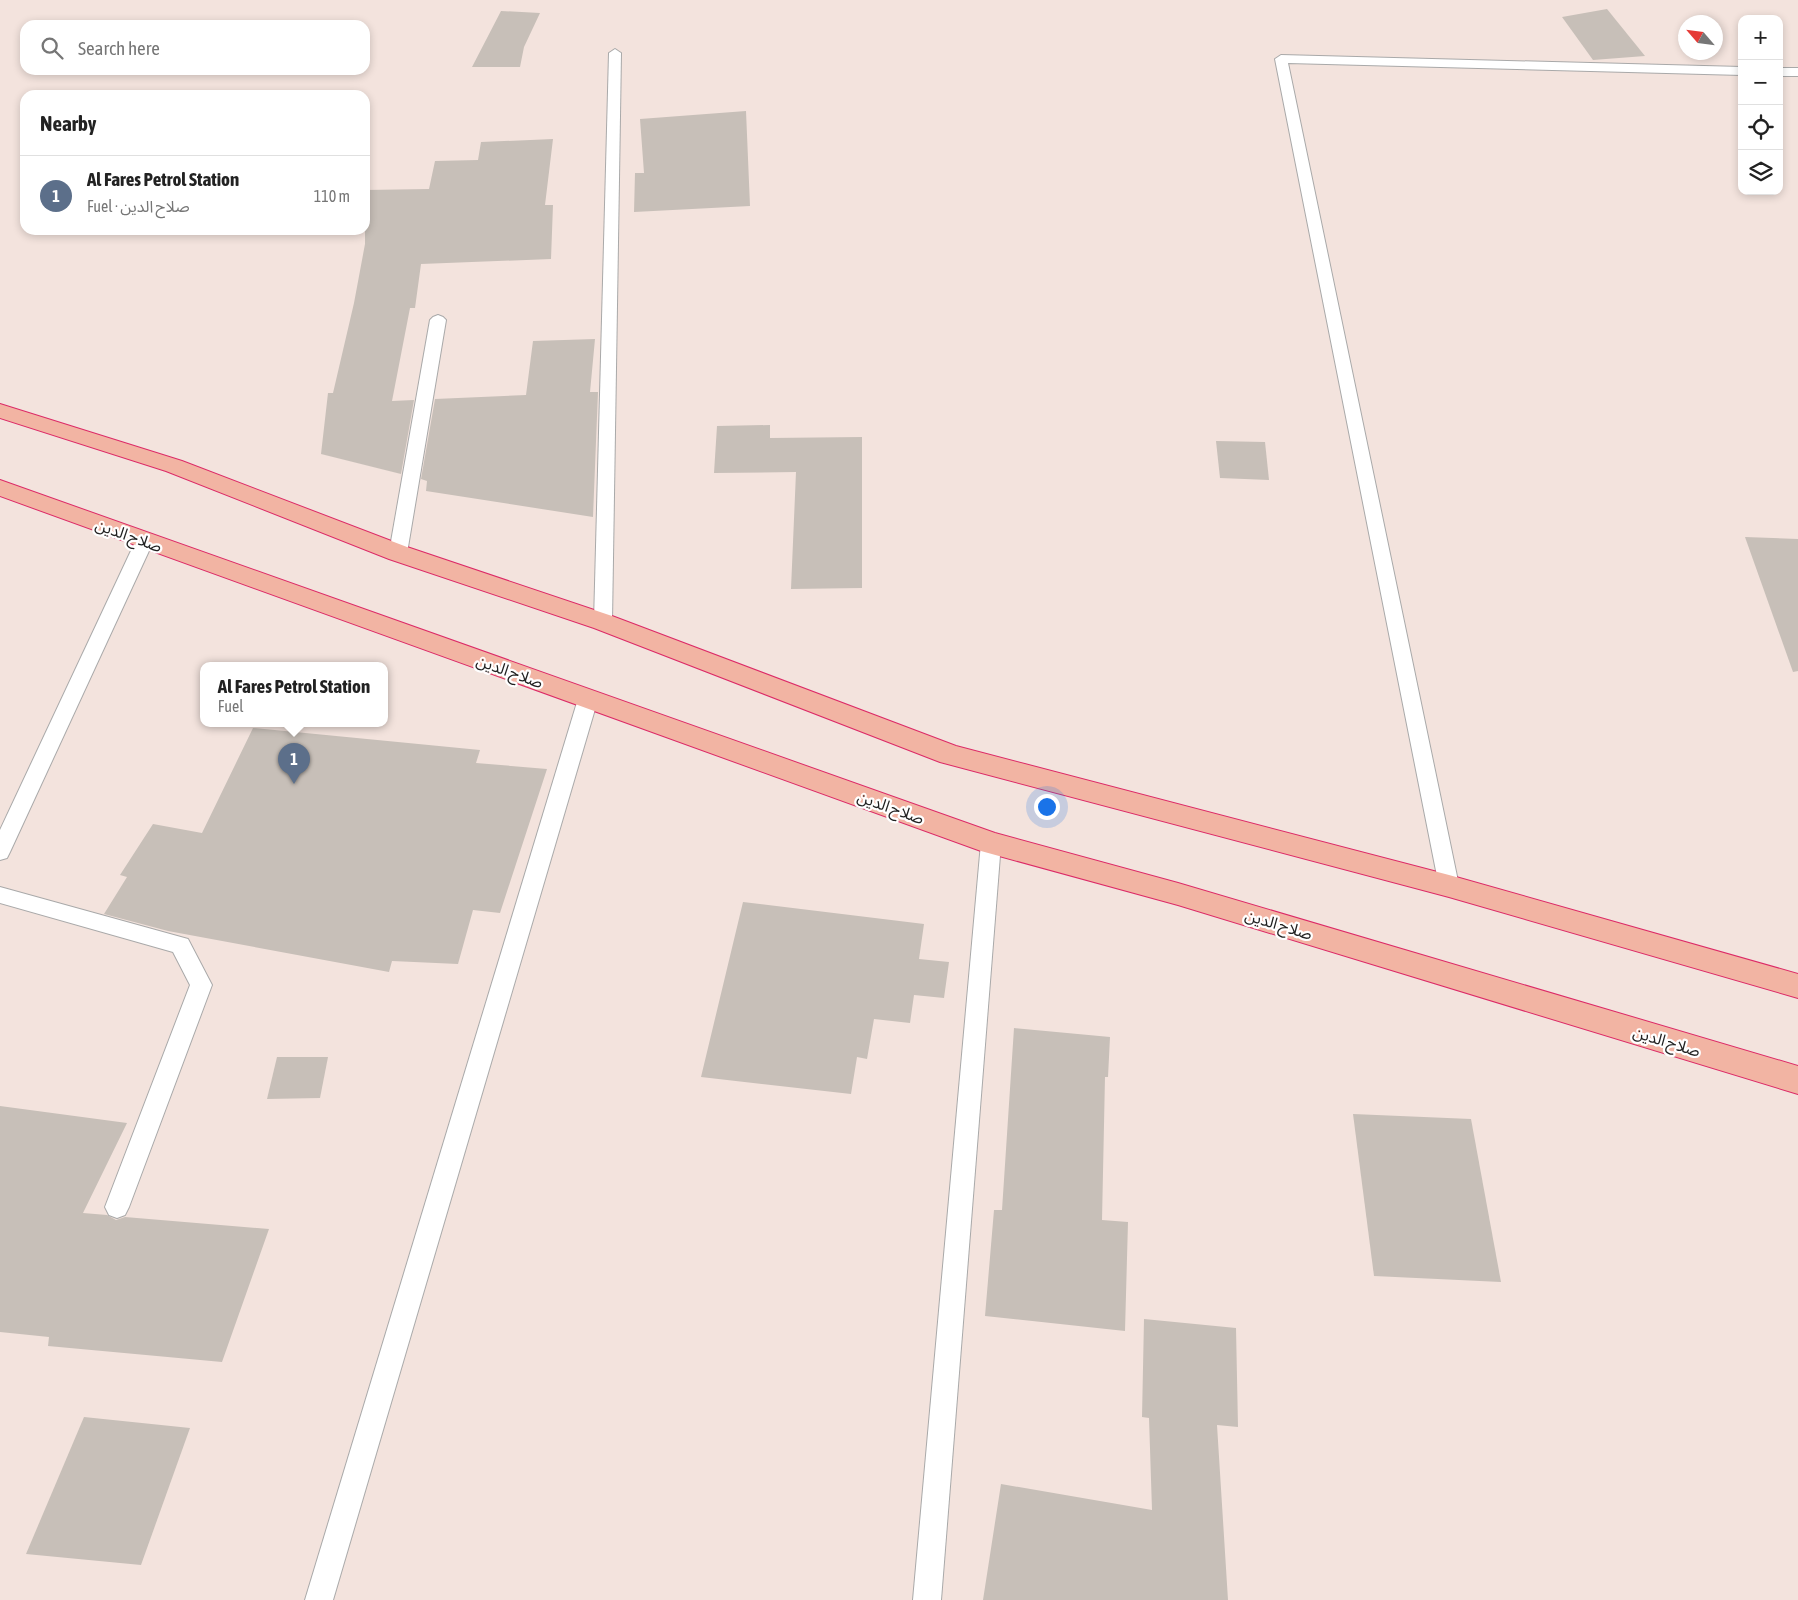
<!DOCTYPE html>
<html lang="en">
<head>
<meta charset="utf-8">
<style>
	:root { --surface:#fff; --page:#f2f2f2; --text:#222; --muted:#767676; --line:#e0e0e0; --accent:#ea580c }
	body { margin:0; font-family:"Asap Condensed","Noto Sans Arabic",sans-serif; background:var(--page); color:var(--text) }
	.controls { position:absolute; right:15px; top:15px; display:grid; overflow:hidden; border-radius:10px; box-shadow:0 2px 8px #0003 }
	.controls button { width:45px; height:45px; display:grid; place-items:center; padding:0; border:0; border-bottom:1px solid var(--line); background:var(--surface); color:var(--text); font:25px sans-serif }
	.compass { position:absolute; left:1678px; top:15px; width:45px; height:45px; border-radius:50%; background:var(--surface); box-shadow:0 2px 8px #0003; rotate:298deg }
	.you { position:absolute; left:1046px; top:806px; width:18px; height:18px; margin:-12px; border:4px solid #fff; border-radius:50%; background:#1a73e8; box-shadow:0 0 0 8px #1a73e833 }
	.badge { display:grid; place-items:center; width:32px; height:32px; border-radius:50%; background:var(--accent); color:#fff; font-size:16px; font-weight:700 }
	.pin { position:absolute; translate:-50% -41px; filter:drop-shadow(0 1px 2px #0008) }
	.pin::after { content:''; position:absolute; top:26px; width:18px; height:15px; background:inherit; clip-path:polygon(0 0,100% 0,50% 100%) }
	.popup { position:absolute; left:200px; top:662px; width:188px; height:65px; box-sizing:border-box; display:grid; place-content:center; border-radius:10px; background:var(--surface); filter:drop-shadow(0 1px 4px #0005); font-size:16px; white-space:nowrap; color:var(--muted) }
	.popup b { font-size:19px; color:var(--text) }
	.popup::after { content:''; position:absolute; left:50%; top:100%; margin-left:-10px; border:10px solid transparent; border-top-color:var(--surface) }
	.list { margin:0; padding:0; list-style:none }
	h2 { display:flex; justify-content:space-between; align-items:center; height:65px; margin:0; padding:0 20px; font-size:21px }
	h2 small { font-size:16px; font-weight:400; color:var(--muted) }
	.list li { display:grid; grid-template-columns:32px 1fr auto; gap:15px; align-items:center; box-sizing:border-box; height:80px; padding:0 20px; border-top:1px solid var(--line) }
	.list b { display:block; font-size:19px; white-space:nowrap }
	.list p { margin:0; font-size:16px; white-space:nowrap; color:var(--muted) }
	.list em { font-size:16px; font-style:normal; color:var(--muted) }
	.icon { flex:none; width:28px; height:28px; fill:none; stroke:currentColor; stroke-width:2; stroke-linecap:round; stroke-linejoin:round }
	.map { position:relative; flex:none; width:1798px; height:1600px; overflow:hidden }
	.search { position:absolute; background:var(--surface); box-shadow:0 2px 8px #0003; left:20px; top:20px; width:350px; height:55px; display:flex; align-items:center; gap:12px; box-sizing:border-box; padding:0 18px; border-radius:15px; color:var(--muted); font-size:19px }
	.panel { position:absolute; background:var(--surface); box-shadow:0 2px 8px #0003; left:20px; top:90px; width:350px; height:145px; border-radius:15px }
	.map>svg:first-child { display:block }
</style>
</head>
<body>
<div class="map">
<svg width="1798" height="1600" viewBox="0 0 1798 1600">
	<rect width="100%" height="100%" fill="#f2efe9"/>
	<!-- military -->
	<path fill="#f3e3dd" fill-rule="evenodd" d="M0,0H1798V1600H0ZM1742,19H1779V191H1742ZM1686,22H1716V52H1686ZM25,25H365V70H25ZM25,95H365V230H25ZM204,665H384V723H204Z"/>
	<!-- building -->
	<g fill="#c7bfb8">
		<polygon points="1607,9 1645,56 1593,60 1562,17"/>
		<polygon points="501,11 540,13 524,47 520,67 472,67"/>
		<polygon points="746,111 750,206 634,212 635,173 644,173 640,119"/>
		<polygon points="553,139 545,205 553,205 551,259 421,264 415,308 410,308 392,401 414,400 401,474 321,454 328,393 333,393 354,303 365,244 365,190 429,189 435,161 478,160 481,142"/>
		<polygon points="595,339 590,392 598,392 593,517 426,491 427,481 421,479 435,399 526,395 533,341"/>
		<polygon points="770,425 770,438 862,437 862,588 791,589 796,472 714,473 717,426"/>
		<polygon points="1216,441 1265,442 1269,480 1220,478"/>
		<polygon points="1745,537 1798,539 1798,671 1793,672"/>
		<polygon points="253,728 480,750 476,763 547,769 500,913 473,910 458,964 392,961 389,972 168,931 104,914 127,877 120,875 153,824 202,833"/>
		<polygon points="743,902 924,924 919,959 949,962 944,998 914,995 910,1023 874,1019 867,1059 857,1057 851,1094 701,1077"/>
		<polygon points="1014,1028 1110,1037 1108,1077 1105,1077 1102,1220 1128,1222 1125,1331 985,1316 994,1210 1002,1210"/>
		<polygon points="277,1057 328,1057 320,1098 267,1099"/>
		<polygon points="0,1106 127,1123 83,1213 107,1215 116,1220 125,1217 269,1229 222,1362 48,1346 49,1337 0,1332"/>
		<polygon points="1353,1114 1471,1119 1501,1282 1374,1276"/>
		<polygon points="1144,1319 1236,1328 1238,1427 1217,1425 1228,1600 983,1600 1001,1484 1152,1510 1149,1418 1142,1417"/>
		<polygon points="84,1417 190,1428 141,1565 26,1554"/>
	</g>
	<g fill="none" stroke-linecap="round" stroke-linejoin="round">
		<defs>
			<g id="service">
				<polygon points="615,49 621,53 612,622 609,627 603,628 597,627 594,622 609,53"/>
				<polygon points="1281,55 1742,67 1742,75 1288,63 1459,886 1456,892 1449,894 1442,892 1439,886 1275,59"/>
				<rect x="1779" y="68" width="19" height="8"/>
				<polygon points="438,315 443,317 446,320 407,553 404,557 398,559 392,557 389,553 430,320 433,317"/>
				<polygon points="145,534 151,536 154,540 10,852 7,858 0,860 0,830 136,540 139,536"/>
				<polygon points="588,692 595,694 598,699 333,1600 305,1600 578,699 581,694"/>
				<polygon points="991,835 998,837 1001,843 941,1600 913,1600 981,843 984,837"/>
				<polygon points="0,887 188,939 212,985 129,1207 125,1215 117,1218 109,1215 105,1207 190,985 173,952 0,903"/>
			</g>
			<g id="trunk">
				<polygon points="0,404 182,461 407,547 612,616 956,746 1449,875 1798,974 1798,998 1449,897 940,762 594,628 389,559 166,471 0,418"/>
				<polygon points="0,480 995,833 1178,883 1798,1066 1798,1094 1178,905 981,851 0,496"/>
			</g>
		</defs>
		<!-- service casing -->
		<use href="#service" stroke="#a9a9a9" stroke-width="2"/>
		<!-- trunk casing -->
		<use href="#trunk" stroke="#dc2a67" stroke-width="2"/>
		<!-- service -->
		<use href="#service" fill="#fff" fill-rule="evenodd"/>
		<!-- trunk -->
		<use href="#trunk" fill="#f2b4a3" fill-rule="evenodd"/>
	</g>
	<g text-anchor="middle" stroke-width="4.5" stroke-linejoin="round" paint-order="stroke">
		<!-- street labels -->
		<g font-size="16" fill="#222" stroke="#fff">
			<text transform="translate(129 535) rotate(20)" y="6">صلاح الدين</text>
			<text transform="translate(510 671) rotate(20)" y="6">صلاح الدين</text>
			<text transform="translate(891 807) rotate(20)" y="6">صلاح الدين</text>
			<text transform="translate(1279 924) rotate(17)" y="6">صلاح الدين</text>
			<text transform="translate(1667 1041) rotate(17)" y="6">صلاح الدين</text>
		</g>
	</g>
</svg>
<div class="controls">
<button>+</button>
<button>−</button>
<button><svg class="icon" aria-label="locate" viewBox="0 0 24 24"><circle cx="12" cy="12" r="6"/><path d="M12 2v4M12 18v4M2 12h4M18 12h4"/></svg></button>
<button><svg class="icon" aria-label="layers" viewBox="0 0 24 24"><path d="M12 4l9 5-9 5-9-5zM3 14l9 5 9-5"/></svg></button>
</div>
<svg class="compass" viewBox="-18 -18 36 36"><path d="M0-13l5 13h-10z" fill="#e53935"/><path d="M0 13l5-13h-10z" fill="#767676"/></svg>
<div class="you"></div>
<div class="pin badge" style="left:294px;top:784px;background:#5c6f8a">1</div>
<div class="popup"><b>Al Fares Petrol Station</b>Fuel</div>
<div class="search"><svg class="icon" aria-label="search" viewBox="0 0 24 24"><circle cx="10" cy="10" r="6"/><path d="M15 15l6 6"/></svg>Search here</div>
<section class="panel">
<h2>Nearby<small></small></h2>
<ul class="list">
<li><span class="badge" style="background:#5c6f8a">1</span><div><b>Al Fares Petrol Station</b><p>Fuel · صلاح الدين</p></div><em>110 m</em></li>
</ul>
</section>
</div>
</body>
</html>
